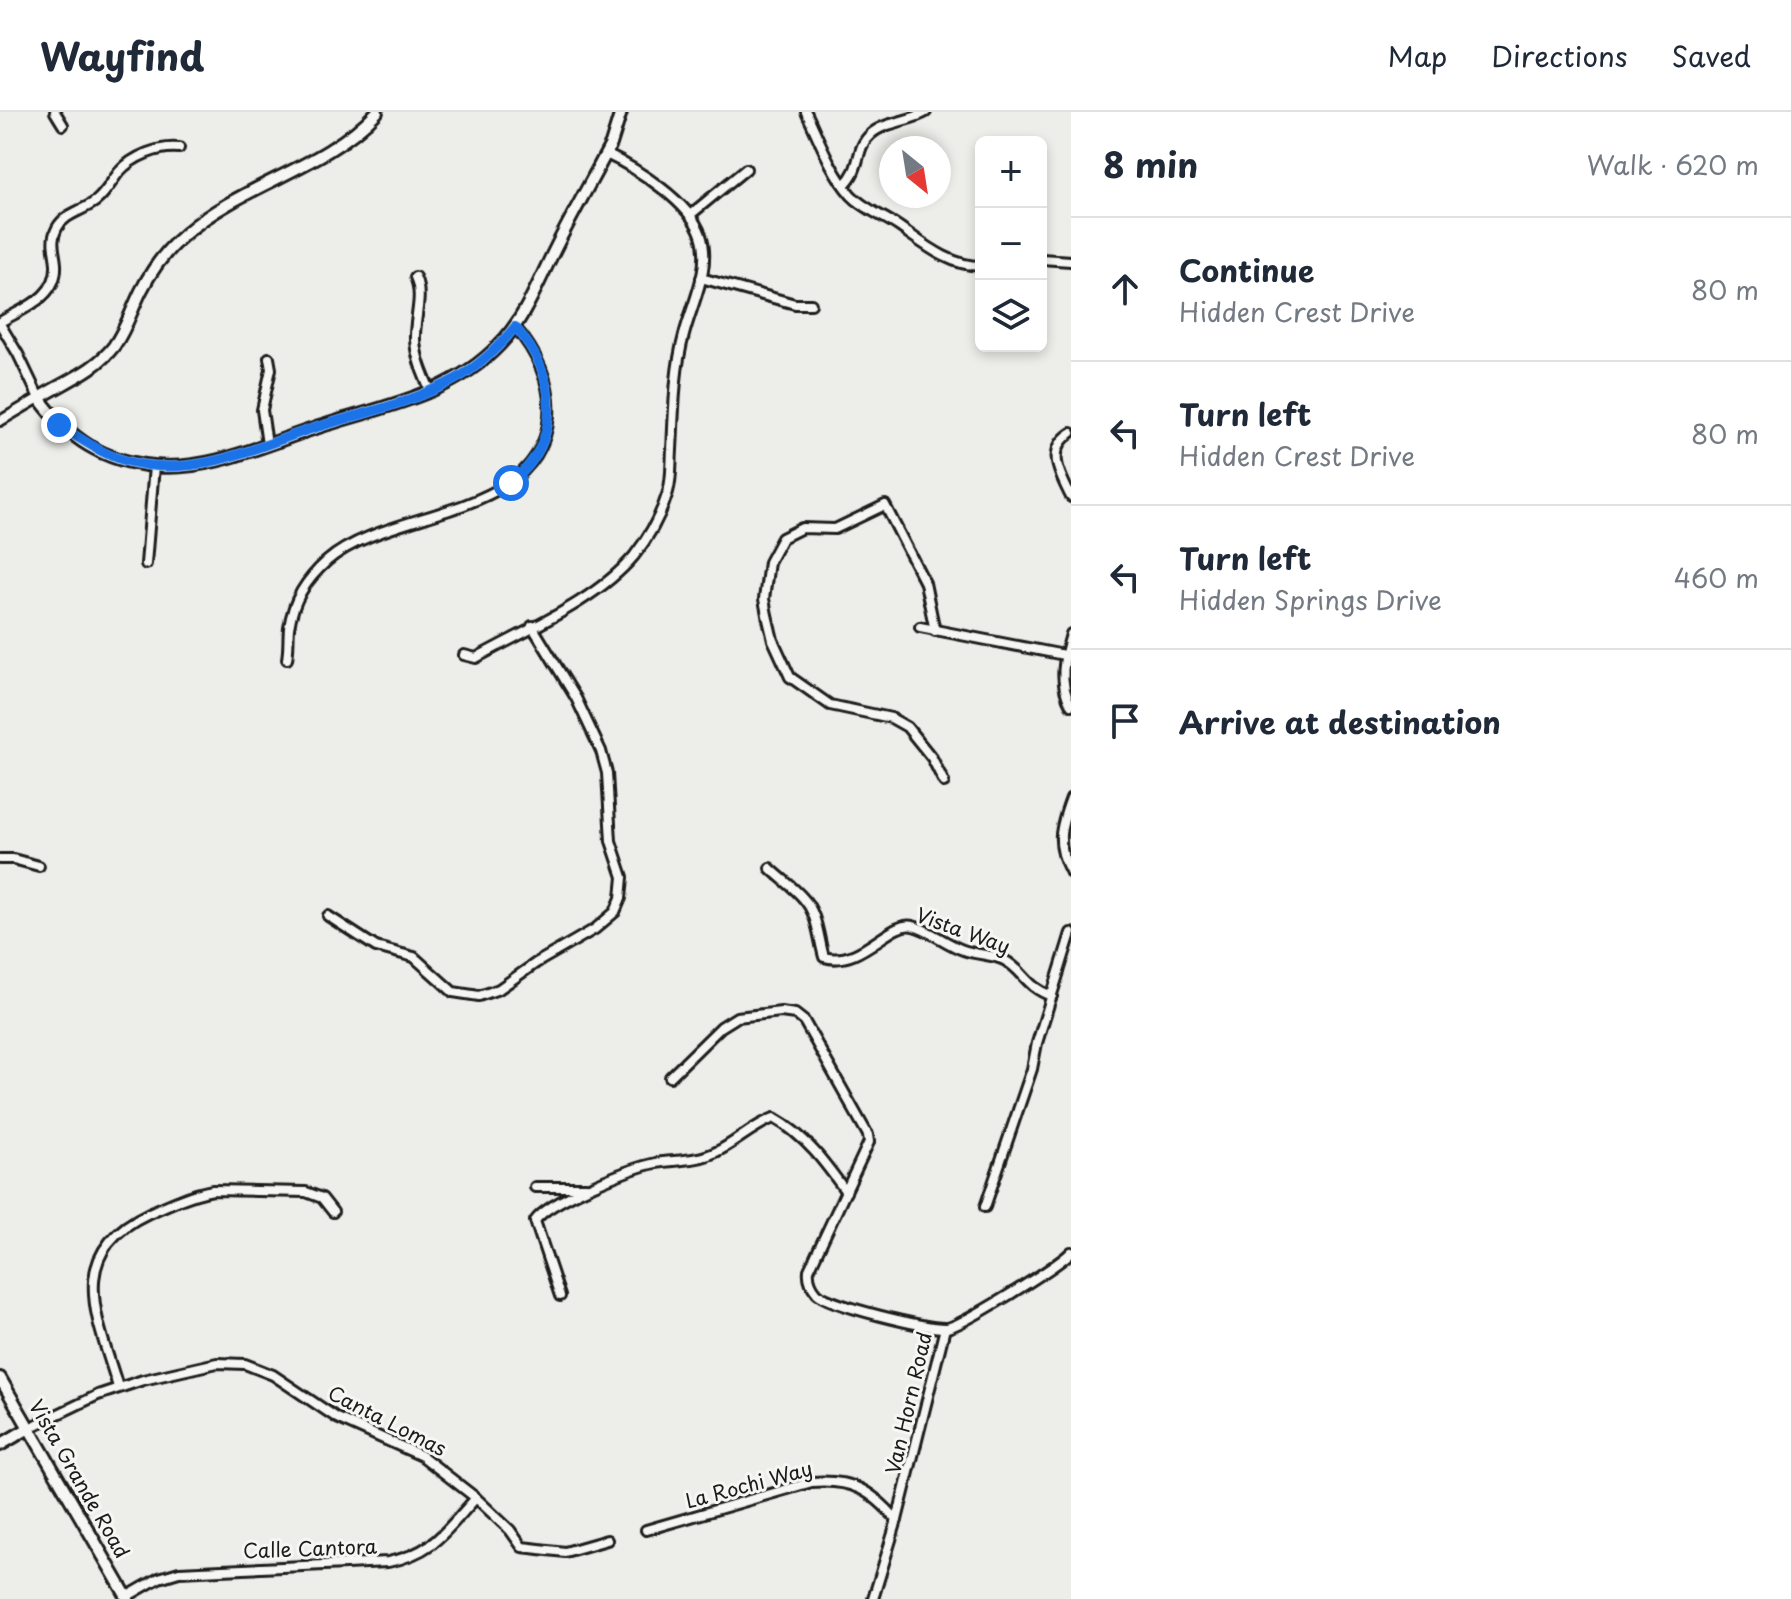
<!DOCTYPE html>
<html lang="en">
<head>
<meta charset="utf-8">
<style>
	:root { --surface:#fff; --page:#f2f2f3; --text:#1f2937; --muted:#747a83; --line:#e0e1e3 }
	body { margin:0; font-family:"Playpen Sans",sans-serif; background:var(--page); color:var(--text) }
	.controls { position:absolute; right:24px; top:24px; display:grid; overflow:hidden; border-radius:12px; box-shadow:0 4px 12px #0003 }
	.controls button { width:72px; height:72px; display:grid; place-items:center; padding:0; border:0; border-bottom:2px solid var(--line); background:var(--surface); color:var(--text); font:40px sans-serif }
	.compass { position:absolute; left:879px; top:24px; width:72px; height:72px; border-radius:50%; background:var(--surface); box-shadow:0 4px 12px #0003; rotate:150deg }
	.stop { position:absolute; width:24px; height:24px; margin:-18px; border:6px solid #1a73e8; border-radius:50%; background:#fff }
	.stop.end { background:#1a73e8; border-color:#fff; box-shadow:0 2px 8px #0008 }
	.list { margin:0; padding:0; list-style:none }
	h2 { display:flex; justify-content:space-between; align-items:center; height:104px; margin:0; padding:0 32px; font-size:34px }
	h2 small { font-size:26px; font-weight:400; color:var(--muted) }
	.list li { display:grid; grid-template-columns:52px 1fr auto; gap:24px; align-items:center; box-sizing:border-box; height:144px; padding:0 32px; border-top:2px solid var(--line) }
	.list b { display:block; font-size:30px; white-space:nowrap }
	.list p { margin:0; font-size:26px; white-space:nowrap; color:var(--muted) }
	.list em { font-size:26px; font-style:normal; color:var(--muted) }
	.icon { flex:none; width:44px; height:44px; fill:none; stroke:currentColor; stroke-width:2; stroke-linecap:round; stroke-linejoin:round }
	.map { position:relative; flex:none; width:1071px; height:1487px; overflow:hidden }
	header { display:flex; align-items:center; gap:48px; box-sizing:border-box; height:112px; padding:0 40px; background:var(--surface); border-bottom:2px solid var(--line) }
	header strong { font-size:38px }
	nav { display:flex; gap:44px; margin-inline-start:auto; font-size:28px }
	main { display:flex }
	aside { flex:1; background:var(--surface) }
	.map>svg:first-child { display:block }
</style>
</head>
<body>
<header>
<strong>Wayfind</strong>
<nav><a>Map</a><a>Directions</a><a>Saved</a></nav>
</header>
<main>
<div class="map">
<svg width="1071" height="1487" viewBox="0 0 1071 1487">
	<rect width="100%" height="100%" fill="#edede9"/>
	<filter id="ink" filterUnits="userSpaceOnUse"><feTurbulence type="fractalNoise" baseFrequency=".0125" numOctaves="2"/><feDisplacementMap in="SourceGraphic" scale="16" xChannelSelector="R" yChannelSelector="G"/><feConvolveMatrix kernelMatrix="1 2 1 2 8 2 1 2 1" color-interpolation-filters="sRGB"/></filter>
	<g filter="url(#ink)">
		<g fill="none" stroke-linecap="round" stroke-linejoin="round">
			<defs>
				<g id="minor">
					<polyline points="55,0 63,13"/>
					<path d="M806,0C819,27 831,60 851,83C864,97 882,103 898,114C923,131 949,154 981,154"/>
					<path d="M844,73C863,55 854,37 871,22C884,10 909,10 926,0"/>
					<polyline points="690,103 746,57"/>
					<polyline points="1041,147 1071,149"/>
					<path d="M415,165C424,184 414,207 415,228C416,246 423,262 430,278"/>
					<polyline points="701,166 795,192 811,192"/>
					<path d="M0,210C24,196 58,185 56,152C55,139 50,129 57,116C65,101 83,99 96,89C106,81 111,70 119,60C133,44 159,34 179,36"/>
					<polyline points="0,212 18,242 39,286 0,309"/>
					<path d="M1071,321C1045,338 1060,363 1071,385"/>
					<polyline points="267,332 262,298 271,257 269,246"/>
					<polyline points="146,452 154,354"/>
					<polyline points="920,515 1064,543"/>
					<polyline points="935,519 925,471 885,393 835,417 802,416 782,426 769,450 764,487 767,503 773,528 790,565 830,593 891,606 907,615 932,646 944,670"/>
					<path d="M1071,522C1064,546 1058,570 1071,593"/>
					<path d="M464,543L476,546C528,517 596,489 634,444C649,425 661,403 668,380C672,367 671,351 672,338C674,300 674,260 684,223C692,191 712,156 701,123C690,90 636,56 606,42"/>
					<path d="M287,547C289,536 288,527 289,516C293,488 306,468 327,449C391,394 540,408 549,304C552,272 536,239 515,215"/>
					<path d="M1071,686C1060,716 1055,732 1071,761"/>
					<polyline points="0,747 13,747 39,754"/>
					<path d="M770,756C780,766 794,775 803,786C818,802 818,825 824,845C861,856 890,808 913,814C930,818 946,832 963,838C976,843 992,842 1004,848C1024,858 1025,875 1052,884"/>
					<polyline points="328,804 376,835 414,845 453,880 479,884 499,877 536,851 595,817 615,800 621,786 623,765 611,729 607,661 601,639 576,586 532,514"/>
					<path d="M670,965L721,915L737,905L781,900L795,902L804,909L868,1023L869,1030L809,1158C808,1166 811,1174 817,1181C828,1193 927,1217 946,1216C959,1216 1061,1152 1071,1140"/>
					<polyline points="535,1075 586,1075"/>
					<polyline points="985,1095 1032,957 1037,931 1071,821"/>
					<path d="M560,1184L535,1109C548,1089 631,1056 656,1051C675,1048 698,1049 716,1040C737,1030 752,1014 774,1006C805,1023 826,1052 846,1080"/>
					<path d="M118,1275C97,1205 64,1141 149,1101C169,1092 191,1082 213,1078L306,1080L322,1086L333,1100"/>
					<polyline points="29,1316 98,1283 143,1268 217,1251 245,1252 273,1263 337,1306 422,1344 476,1386 510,1418 522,1435 565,1440 607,1428"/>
					<path d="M646,1418L812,1370C852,1367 871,1378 897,1408"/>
					<path d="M126,1485L159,1466L179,1460L388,1450C434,1441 446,1418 476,1386"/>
					<polyline points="873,1487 897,1408 945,1216"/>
				</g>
				<g id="tertiary">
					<path d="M377,0C325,56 243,72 186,121C167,137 152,157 141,179C132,197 126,217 114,234C95,259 64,270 39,286C69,327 103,349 154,354C208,360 263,333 313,317C378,295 450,285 499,233C524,208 538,171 554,139C572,103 592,68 611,32L621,0"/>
					<polyline points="0,1266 128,1487"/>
					<polyline points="0,1333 29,1316"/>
				</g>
			</defs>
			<!-- minor casing -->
			<use href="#minor" stroke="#1c1c1c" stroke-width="14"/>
			<!-- tertiary casing -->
			<use href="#tertiary" stroke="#1c1c1c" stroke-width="16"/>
			<!-- minor -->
			<use href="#minor" stroke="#f6f6f2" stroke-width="8"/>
			<!-- tertiary -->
			<use href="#tertiary" stroke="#f6f6f2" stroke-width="10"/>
		</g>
	</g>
	<g fill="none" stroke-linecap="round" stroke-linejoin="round" filter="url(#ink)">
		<!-- route -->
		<path stroke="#1a73e8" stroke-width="10" d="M59,313C93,335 116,352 158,354C213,358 266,331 317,315C364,301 412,291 456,267C479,254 498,236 515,215C558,263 564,328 511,371"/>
	</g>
	<g text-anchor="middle" stroke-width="6" stroke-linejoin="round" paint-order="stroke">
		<!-- street labels -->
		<g font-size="20" fill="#1c1c1c" stroke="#f6f6f2">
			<text transform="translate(963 819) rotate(20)" y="7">Vista Way</text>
			<text transform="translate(909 1291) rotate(-77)" y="7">Van Horn Road</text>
			<text transform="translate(387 1309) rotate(27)" y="7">Canta Lomas</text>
			<text transform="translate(79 1367) rotate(60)" y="7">Vista Grande Road</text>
			<text transform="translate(749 1373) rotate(-15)" y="7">La Rochi Way</text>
			<text transform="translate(310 1437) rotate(-2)" y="7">Calle Cantora</text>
		</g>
	</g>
</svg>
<div class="controls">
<button>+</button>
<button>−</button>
<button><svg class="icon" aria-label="layers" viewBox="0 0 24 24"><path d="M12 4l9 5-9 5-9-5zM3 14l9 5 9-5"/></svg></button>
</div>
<svg class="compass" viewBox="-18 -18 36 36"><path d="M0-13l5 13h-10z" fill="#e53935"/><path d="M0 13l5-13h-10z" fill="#747a83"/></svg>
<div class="stop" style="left:511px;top:371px"></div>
<div class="stop end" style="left:59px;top:313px"></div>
</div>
<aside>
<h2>8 min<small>Walk · 620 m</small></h2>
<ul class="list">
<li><svg class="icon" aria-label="ahead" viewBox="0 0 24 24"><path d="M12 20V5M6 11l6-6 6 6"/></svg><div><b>Continue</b><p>Hidden Crest Drive</p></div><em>80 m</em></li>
<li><svg class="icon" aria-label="left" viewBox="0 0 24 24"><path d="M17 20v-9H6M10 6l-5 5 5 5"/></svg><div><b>Turn left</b><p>Hidden Crest Drive</p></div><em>80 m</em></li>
<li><svg class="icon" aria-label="left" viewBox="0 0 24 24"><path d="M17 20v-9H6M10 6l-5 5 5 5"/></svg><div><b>Turn left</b><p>Hidden Springs Drive</p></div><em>460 m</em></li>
<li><svg class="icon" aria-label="arrive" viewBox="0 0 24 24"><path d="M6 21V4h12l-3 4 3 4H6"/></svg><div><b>Arrive at destination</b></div></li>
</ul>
</aside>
</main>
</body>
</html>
